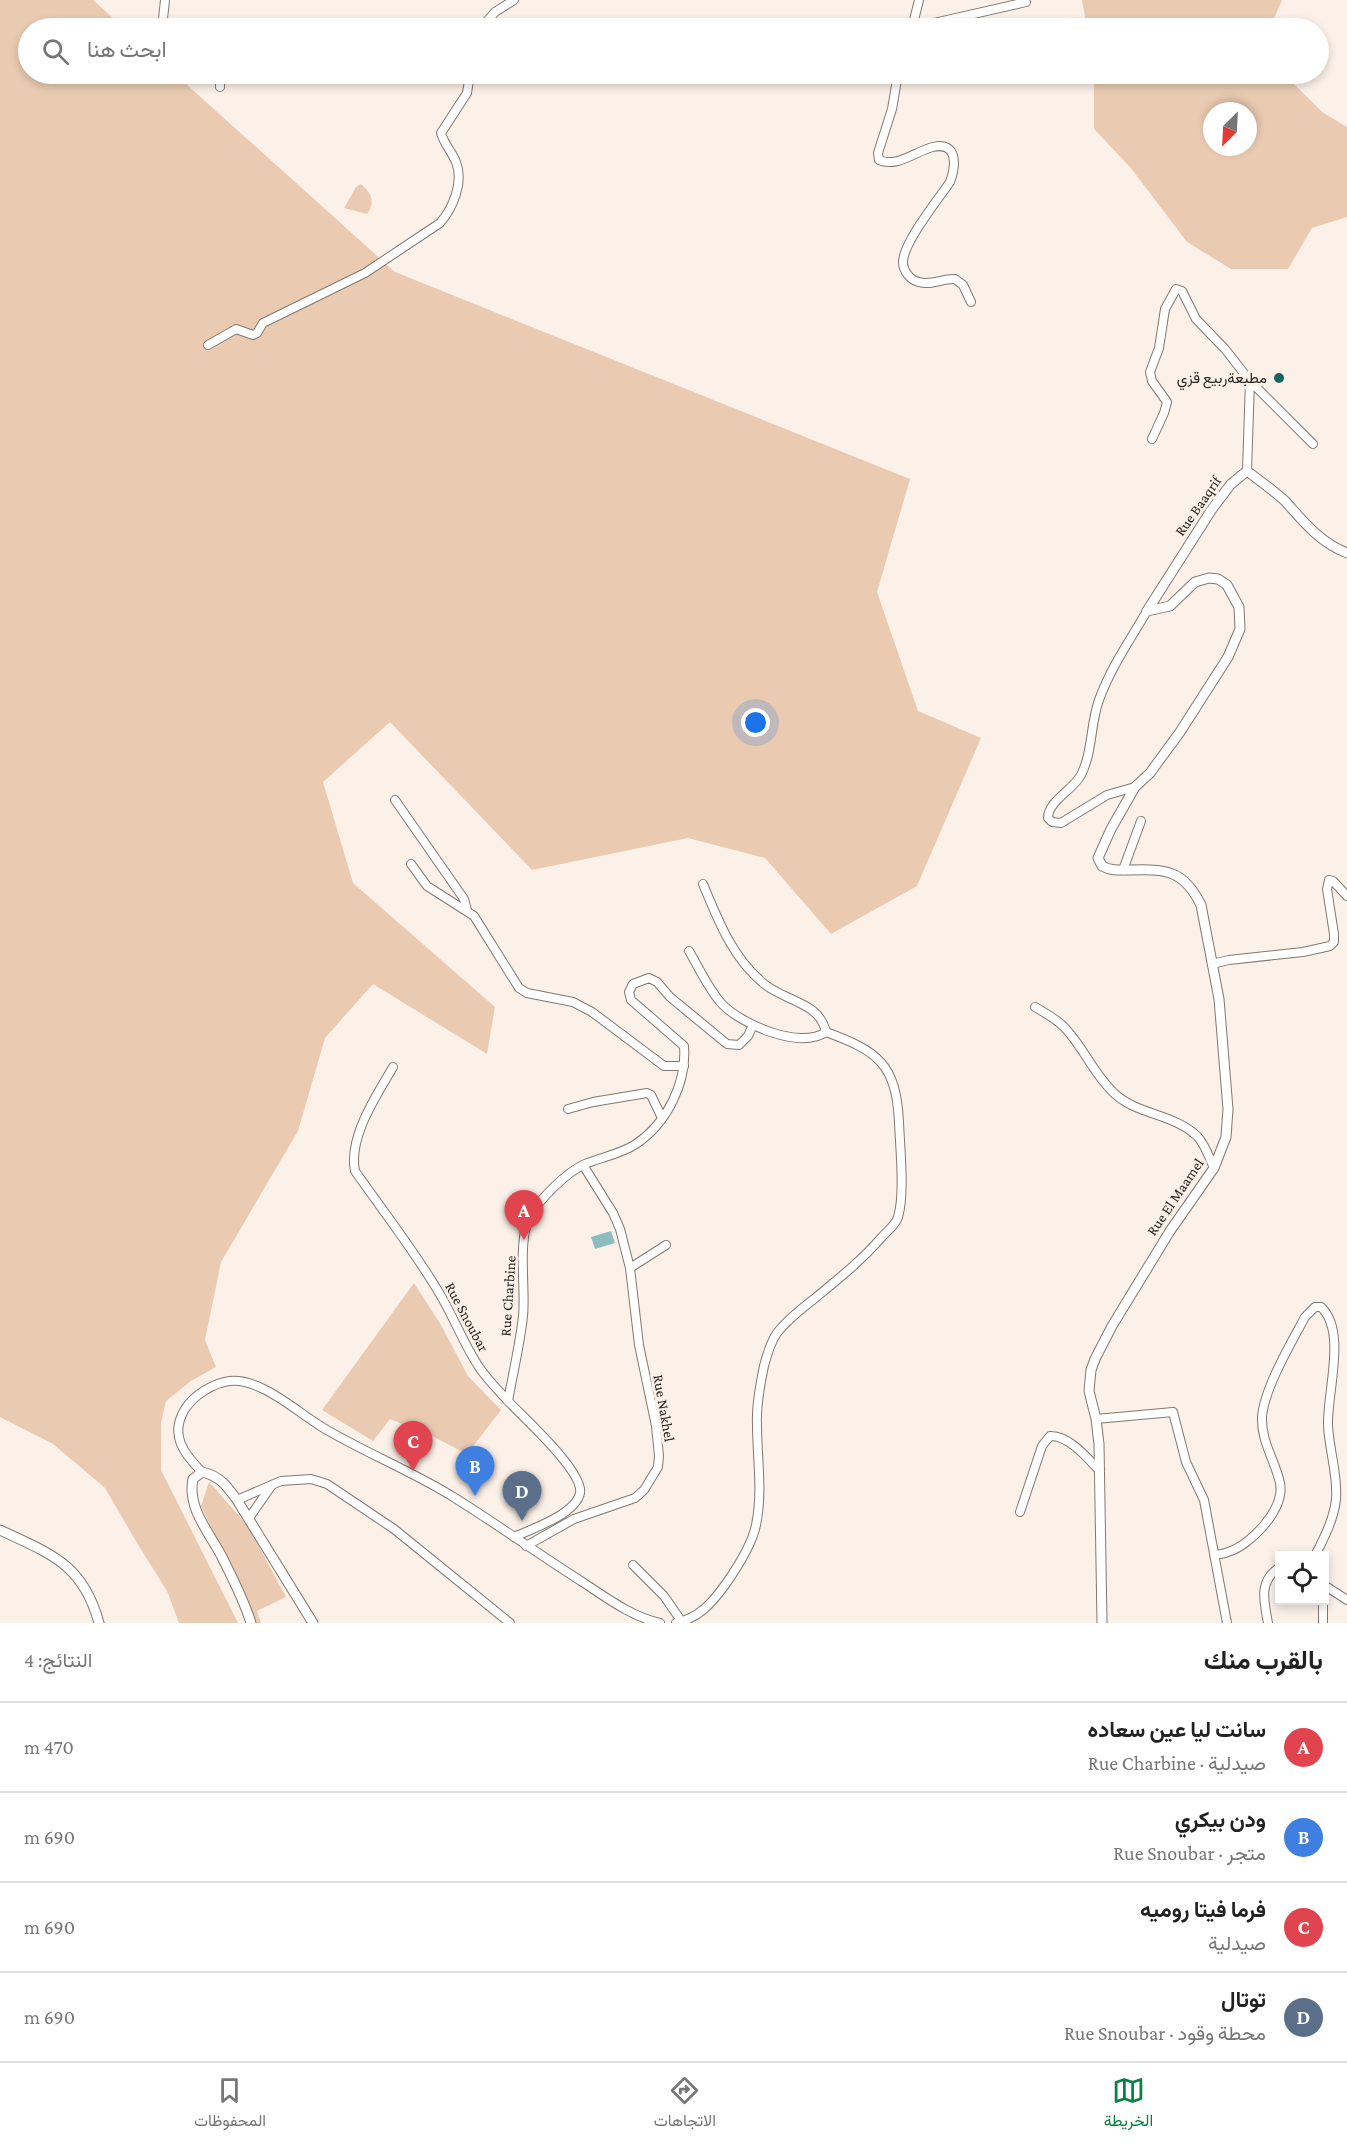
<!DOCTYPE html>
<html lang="ar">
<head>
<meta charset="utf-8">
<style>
	:root { --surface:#fff; --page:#f6f6f6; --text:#222; --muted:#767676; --line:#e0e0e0; --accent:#0b8043 }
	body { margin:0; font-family:"Crimson Pro",Vazirmatn,serif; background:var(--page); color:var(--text); direction:rtl }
	.controls { position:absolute; right:18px; bottom:18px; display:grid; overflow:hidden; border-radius:0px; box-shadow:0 3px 9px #0003 }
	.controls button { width:54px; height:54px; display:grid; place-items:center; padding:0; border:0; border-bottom:2px solid var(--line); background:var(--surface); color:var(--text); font:30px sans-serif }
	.compass { position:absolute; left:1203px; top:102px; width:54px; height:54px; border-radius:50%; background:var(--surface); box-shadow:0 3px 9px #0003; rotate:204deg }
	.you { position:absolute; left:756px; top:723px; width:21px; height:21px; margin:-15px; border:4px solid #fff; border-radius:50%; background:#1a73e8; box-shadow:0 0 0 9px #1a73e833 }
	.badge { display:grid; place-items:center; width:39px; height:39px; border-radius:50%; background:var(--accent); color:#fff; font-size:20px; font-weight:700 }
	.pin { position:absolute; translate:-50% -50px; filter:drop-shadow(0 2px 3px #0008) }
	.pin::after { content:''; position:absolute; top:32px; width:21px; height:18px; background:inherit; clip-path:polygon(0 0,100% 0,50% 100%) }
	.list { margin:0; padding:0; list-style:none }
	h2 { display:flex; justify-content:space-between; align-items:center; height:78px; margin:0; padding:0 24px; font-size:26px }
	h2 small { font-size:20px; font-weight:400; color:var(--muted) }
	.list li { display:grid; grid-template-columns:39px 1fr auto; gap:18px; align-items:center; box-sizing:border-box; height:90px; padding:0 24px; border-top:2px solid var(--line) }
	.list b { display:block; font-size:22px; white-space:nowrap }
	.list p { margin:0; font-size:20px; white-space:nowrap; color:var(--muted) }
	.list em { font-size:20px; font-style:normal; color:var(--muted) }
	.icon { flex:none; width:33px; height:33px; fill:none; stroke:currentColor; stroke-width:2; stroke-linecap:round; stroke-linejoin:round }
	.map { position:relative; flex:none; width:1347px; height:1623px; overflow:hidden; direction:ltr }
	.search { position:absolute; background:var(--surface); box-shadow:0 3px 9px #0003; left:18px; right:18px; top:18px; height:66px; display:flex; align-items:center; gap:15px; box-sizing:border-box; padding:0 21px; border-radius:33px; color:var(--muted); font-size:22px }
	.sheet { height:438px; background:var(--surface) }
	nav { display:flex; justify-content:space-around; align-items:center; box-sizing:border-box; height:84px; border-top:2px solid var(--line); background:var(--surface); font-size:16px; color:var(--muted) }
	nav a { display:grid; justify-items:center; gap:3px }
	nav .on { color:var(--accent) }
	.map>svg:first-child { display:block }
</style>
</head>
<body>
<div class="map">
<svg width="1347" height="1623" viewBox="0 0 1347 1623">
	<rect width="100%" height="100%" fill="#fcf1e8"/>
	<!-- green -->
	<g fill="#eacbb2" fill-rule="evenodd">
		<polygon points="0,0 93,0 124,28 28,28 28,74 175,74 395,272 910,479 877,592 918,711 981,738 917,886 831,934 765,858 688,838 532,870 390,722 323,782 353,883 495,1007 487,1054 373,984 325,1038 298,1131 221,1262 205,1340 216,1367 191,1381 166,1401 161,1423 161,1470 238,1623 179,1623 167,1591 137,1543 105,1488 53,1444 0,1417"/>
		<polygon points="1082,0 1282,0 1270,28 1087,28"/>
		<path d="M1094,74H1284L1322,112L1347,127V217L1312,228L1288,269H1231L1187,242L1130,167L1094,129ZM1212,111H1248V147H1212Z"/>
		<path d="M361,184C371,193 376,202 367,214L344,208L356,187Z"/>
		<polygon points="414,1283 441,1325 468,1376 501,1410 467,1454 430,1435 390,1419 373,1441 322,1410"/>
		<polygon points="209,1482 248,1526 286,1597 257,1611 261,1623 255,1623 201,1506"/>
	</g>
	<!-- water -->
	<polygon fill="#8dbebd" points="611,1231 615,1243 595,1249 591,1237"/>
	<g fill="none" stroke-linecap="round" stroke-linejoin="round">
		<defs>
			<g id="minor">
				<polyline points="919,0 912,28 1026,2"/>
				<polyline points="162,28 165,0"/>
				<polyline points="481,28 495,12 514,0"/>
				<polyline points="217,74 220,81 220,87"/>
				<path d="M898,74L892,109L878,153L879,160C897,168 916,151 933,147C958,141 956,166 950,182C939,198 903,243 903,262C903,271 910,280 919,282C931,286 943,278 955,279L963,285L971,302"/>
				<path d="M208,345L236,329L253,335L257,333L263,323L365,273L440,223C453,208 464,182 456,162C452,152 444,144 441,133L467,93L470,74"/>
				<polyline points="1152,439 1164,413 1167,402 1152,381 1150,372 1159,348 1165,309 1176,289 1182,291 1196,319 1225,349 1250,381"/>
				<polyline points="1247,471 1250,381 1313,444"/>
				<path d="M1135,787L1107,795L1061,823L1052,822L1048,818C1048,801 1073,790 1081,775C1093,751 1090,725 1099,700C1110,669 1130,640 1147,611"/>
				<polyline points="395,800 464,899 467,910"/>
				<polyline points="411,864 427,886 474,916 519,988 527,993 573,1002 592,1012 664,1066 684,1066"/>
				<polyline points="1123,870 1141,821"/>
				<path d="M703,884C718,920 732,957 763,983C785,1002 819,1001 826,1032"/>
				<polyline points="1212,964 1229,960 1303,952 1330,946 1334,942 1334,934 1327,889 1329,880 1333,881 1347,896"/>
				<path d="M1035,1007C1045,1013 1057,1019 1065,1028C1084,1048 1094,1075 1115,1094C1138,1115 1174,1114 1197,1136C1205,1144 1209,1157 1214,1168"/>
				<path d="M393,1067C377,1095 348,1137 355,1171C383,1211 413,1249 438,1291C453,1315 463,1343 479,1367C487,1379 498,1390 508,1401C524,1418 584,1472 580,1493C576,1514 532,1529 514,1537"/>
				<polyline points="568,1109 593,1102 647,1093 651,1095 662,1118"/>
				<polyline points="630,1268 666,1245"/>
				<path d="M508,1401C513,1373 520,1344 523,1316C526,1288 517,1240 530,1217C539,1199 567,1172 585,1164C602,1157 621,1154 636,1144C667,1123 687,1083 684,1046L631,1000L629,992L633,984L649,978L657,982L670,997L727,1044L739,1045L748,1036L753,1025"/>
				<polyline points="1096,1419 1173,1412 1186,1462 1204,1500 1227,1623"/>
				<path d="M202,1472C184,1454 169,1435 185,1409C194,1395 213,1383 230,1381C261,1378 297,1412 322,1427C365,1453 412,1471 455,1498C498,1525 540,1555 584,1583C607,1598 632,1617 660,1623"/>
				<polyline points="237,1500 281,1481 311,1479 327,1484 394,1529 510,1623"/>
				<path d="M1020,1512L1042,1446L1050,1436C1069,1435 1088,1459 1100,1471"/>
				<polyline points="249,1518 272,1485"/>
				<polyline points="526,1546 574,1519 635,1498 644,1490 658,1467 659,1456 656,1426 639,1345 630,1268 620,1229 613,1213 583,1165"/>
				<path d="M1215,1555C1219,1554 1224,1554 1228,1552C1251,1545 1285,1509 1280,1483C1275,1460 1261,1442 1262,1417C1264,1389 1291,1343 1305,1317L1315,1307H1321C1347,1331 1327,1392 1328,1425C1329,1450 1338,1474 1336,1499C1334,1519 1324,1538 1315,1556"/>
				<polyline points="633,1565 664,1596 682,1622"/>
				<polyline points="1324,1585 1347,1600"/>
				<polyline points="1323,1600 1323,1623"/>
				<path d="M676,1623C699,1618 712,1603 725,1585C737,1568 752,1545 756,1525C763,1492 757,1458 757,1425C756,1406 760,1385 764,1366C767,1355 770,1343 777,1333C787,1320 801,1309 814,1299C837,1280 861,1261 881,1238C886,1232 896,1225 898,1217C905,1194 900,1148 899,1122C896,1064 878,1051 826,1032C800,1050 740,1024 721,1003C708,988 699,968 689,951"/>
				<path d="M1268,1623C1264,1601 1258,1581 1280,1567"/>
			</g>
			<g id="tertiary">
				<path d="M1147,611L1212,509L1231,484L1247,471C1260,481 1273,490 1285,501C1304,522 1319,542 1347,553"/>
				<path d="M0,1530C51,1554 83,1564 99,1623"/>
				<path d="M251,1623C244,1600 232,1577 221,1555C208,1531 187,1507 193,1479L202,1472C220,1476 227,1486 237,1500L313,1623"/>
				<path d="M1102,1623L1099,1444L1096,1419L1089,1391L1091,1370L1095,1359L1112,1326L1170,1231L1214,1168L1226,1137L1228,1109L1219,999L1201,905C1184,870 1166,869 1130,870C1120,870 1111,871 1102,866L1098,858L1111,829L1135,787L1150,773L1180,732L1228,657L1240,629L1239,607L1227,585L1218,579L1209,578L1195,582L1170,606L1147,611"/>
			</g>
		</defs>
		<!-- minor casing -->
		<use href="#minor" stroke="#827870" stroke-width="10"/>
		<!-- tertiary casing -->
		<use href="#tertiary" stroke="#827870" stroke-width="11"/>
		<!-- minor -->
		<use href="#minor" stroke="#fff" stroke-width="8"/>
		<!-- tertiary -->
		<use href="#tertiary" stroke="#fff" stroke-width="9"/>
	</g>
	<!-- markers -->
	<circle fill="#156463" stroke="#fcf1e8" stroke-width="2" cx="1279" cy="378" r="6"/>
	<g text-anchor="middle" stroke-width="6" stroke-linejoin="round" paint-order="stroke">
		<!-- poi labels -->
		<g font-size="15" fill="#292522" stroke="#fcf1e8" text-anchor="end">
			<text x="1267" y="383">مطبعةربيع قزي</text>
		</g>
		<!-- street labels -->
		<g font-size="15" fill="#292522" stroke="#fcf1e8">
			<text transform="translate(1198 506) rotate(-55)" y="5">Rue Baaqrif</text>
			<text transform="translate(1175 1197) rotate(-56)" y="5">Rue El Maamel</text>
			<text transform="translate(508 1296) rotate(-86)" y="5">Rue Charbine</text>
			<text transform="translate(467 1317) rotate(62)" y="5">Rue Snoubar</text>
			<text transform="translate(664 1408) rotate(80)" y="5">Rue Nakhel</text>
		</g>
	</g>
</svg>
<div class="controls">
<button><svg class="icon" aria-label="locate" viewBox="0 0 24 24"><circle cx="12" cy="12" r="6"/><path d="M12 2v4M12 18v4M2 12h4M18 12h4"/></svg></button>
</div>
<svg class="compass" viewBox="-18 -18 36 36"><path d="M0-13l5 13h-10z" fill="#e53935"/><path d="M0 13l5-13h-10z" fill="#767676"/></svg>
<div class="you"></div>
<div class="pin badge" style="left:524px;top:1240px;background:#e0444e">A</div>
<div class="pin badge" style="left:475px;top:1496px;background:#3f7fe0">B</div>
<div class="pin badge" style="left:413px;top:1471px;background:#e0444e">C</div>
<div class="pin badge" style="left:522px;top:1521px;background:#5c6f8a">D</div>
<div class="search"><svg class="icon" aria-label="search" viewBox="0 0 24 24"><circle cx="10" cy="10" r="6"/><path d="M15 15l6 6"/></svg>ابحث هنا</div>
</div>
<section class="sheet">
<h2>بالقرب منك<small>النتائج: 4</small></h2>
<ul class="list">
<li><span class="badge" style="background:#e0444e">A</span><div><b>سانت ليا عين سعاده</b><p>صيدلية · Rue Charbine</p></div><em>470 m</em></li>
<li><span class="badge" style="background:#3f7fe0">B</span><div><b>ودن بيكري</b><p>متجر · Rue Snoubar</p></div><em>690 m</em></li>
<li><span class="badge" style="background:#e0444e">C</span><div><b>فرما فيتا روميه</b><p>صيدلية</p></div><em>690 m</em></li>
<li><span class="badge" style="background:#5c6f8a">D</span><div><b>توتال</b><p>محطة وقود · Rue Snoubar</p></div><em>690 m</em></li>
</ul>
</section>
<nav>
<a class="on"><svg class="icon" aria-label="map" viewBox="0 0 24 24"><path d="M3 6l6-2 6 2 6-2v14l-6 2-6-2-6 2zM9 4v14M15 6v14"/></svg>الخريطة</a>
<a><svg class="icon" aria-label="directions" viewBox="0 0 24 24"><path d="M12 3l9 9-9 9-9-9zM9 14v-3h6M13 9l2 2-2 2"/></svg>الاتجاهات</a>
<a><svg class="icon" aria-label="saved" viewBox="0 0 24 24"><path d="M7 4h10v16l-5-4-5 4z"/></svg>المحفوظات</a>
</nav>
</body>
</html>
